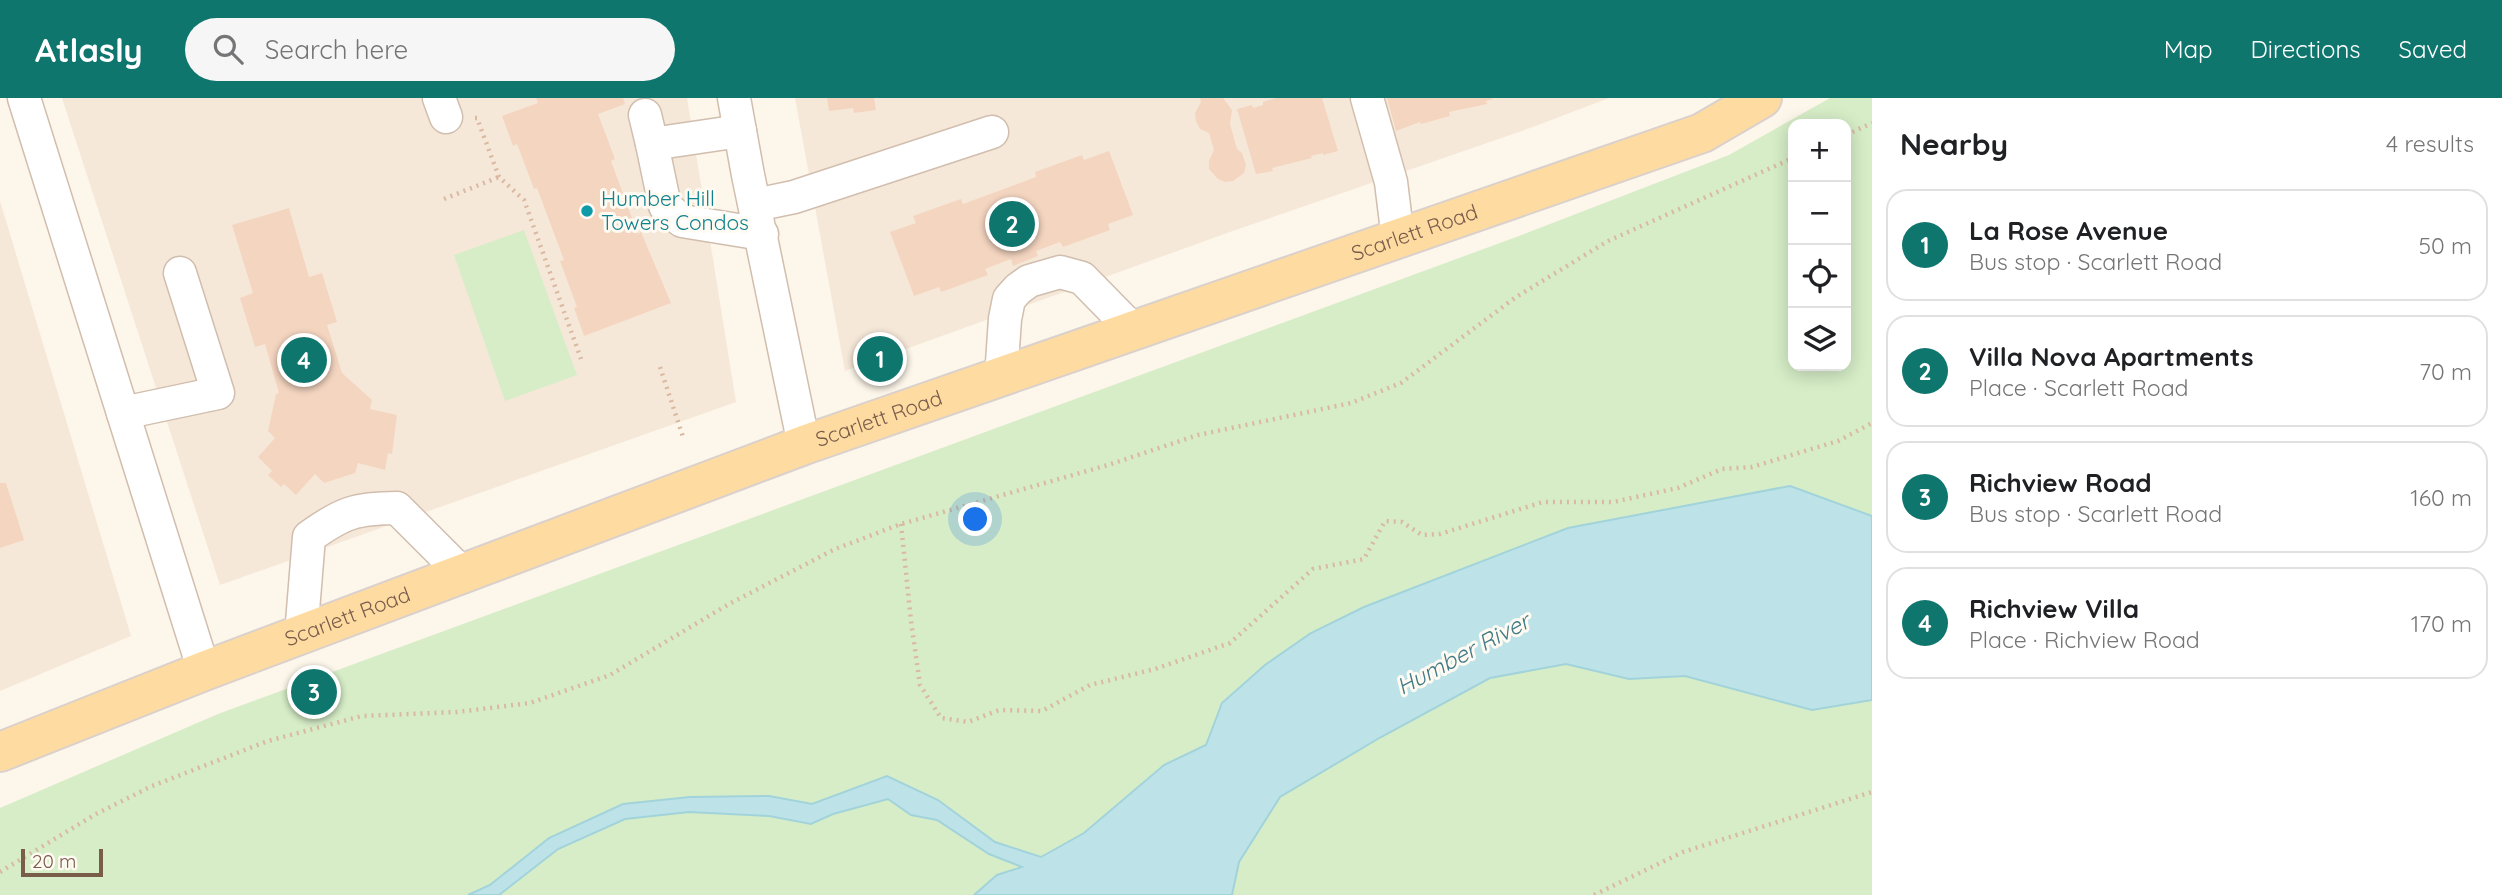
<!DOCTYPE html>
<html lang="en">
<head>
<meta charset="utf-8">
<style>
	:root { --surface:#fff; --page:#f6f6f6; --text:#202124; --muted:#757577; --line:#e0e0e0; --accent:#0f766e }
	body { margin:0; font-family:Quicksand,sans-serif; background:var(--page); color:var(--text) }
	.controls { position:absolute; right:21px; top:21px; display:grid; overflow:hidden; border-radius:14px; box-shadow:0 4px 18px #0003 }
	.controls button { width:63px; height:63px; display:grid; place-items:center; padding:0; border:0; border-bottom:2px solid var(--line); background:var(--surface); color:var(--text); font:35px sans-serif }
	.scale { position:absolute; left:21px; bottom:18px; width:82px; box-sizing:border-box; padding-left:7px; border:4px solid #7a5c4b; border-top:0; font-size:19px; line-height:24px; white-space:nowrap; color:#7a5c4b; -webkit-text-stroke:5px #fffaf2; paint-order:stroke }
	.you { position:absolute; left:976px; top:422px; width:24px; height:24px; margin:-18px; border:5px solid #fff; border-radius:50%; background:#1a73e8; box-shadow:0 0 0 10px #1a73e833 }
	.badge { display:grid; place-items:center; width:46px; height:46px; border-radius:50%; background:var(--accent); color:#fff; font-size:23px; font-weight:700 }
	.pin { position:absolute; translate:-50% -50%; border:4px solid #fff; box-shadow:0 2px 7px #0006 }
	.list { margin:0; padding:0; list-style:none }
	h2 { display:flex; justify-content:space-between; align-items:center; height:91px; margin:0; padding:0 28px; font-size:30px }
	h2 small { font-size:23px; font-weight:400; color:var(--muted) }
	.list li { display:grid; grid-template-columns:46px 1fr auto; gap:21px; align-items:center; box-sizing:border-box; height:112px; margin:0 14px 14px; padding:0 14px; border:2px solid var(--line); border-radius:21px }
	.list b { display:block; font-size:26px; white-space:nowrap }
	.list p { margin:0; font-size:23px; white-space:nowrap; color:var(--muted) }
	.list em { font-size:23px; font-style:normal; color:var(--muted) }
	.icon { flex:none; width:38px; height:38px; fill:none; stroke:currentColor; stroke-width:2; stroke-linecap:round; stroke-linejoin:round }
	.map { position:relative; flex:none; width:1872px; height:797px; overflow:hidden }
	header { display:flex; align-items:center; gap:42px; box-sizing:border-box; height:98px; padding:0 35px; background:var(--accent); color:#fff }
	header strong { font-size:33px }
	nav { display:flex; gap:38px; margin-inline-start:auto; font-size:24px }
	.search { width:490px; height:63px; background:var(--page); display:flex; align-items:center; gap:18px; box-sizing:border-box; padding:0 24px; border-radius:38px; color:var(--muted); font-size:26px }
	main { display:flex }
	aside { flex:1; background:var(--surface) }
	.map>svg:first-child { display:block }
</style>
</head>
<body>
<header>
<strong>Atlasly</strong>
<div class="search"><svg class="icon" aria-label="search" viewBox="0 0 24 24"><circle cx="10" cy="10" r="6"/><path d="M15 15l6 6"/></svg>Search here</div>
<nav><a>Map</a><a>Directions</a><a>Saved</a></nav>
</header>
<main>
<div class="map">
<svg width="1872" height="797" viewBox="0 0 1872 797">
	<rect width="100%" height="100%" fill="#fdf6ea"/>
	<!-- residential -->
	<g fill="#f6e8d8">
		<polygon points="62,0 687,0 736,304 220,487"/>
		<polygon points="795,0 1609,0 1530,30 1227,135 845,273"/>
		<polygon points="0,103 131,538 0,593"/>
	</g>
	<!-- green -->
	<g fill="#d6edc7" fill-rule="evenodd">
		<path d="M1830,0H1872V797H0V710L218,616L1519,138L1729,57ZM1793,26H1846V268H1793Z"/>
		<polygon points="524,132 577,277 505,303 454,157"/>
	</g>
	<!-- water -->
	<polygon fill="#bde3e9" stroke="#a2d3db" stroke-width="2" points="1790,388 1872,418 1872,602 1812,612 1685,578 1629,581 1566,566 1490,580 1381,639 1280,699 1239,764 1232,797 974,797 997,777 1022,769 989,756 937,722 911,717 888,701 833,716 811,726 769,718 689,714 625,721 558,751 499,797 468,797 490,787 549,740 623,706 690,699 769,698 812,706 887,678 938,702 995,744 1041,759 1084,735 1164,667 1206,647 1222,605 1265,567 1311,535 1364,509 1568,430"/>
	<!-- building -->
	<g fill="#f4d5c0">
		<polygon points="536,0 623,0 625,6 598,16 615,61 611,63 638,136 641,134 671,205 584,238 574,210 577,209 560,163 564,162 537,90 534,91 517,46 513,48 502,18 538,5"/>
		<polygon points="827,0 874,0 876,12 854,15 853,10 829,13"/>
		<polygon points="1200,0 1223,0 1232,12 1230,26 1237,51 1242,55 1246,67 1244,75 1233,83 1225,84 1218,81 1209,71 1209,63 1214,52 1209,35 1200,31 1196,23 1195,15 1201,4"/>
		<polygon points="1276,0 1322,0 1338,53 1323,57 1323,55 1311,58 1312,60 1272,70 1273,73 1256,76 1237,11 1252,7 1253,10 1263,7 1263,4"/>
		<polygon points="1387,0 1492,0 1493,1 1486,3 1487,6 1449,14 1450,18 1421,26 1420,24 1396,33"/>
		<polygon points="1109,53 1133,117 1108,126 1110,132 1063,149 1060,144 1036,153 1038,158 1013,168 1011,161 985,171 988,177 941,194 939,189 914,198 890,134 916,125 913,118 961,101 963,106 1036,79 1035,74 1082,57 1084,62"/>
		<polygon points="289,110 309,179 322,175 337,224 327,227 342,275 372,302 370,311 397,317 392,356 388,355 385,372 358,365 355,375 324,385 315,376 296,397 284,386 281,389 268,377 272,373 258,359 275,340 268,333 276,296 279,295 265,246 255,249 240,200 253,195 232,127"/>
		<polygon points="0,385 6,385 24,442 0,450"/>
	</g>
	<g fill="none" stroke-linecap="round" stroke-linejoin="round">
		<defs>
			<g id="minor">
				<polyline points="24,0 204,573"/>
				<polyline points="439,0 446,19"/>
				<polyline points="734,0 748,77 804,347"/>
				<polyline points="1367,0 1391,84 1398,141"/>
				<polyline points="645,17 652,46 740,33"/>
				<polyline points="652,46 665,108 682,123 762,136"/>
				<polyline points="755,107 794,99 992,34"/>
				<polyline points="1001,279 1005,221 1009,201 1018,191 1029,183 1060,174 1082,180 1134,233"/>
				<polyline points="123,315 218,295 180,175"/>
				<path d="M301,537L309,439C342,415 356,410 397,410L463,476"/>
			</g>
			<g id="major">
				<path id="s1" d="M0,654L204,573L804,347L1702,35L1762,0"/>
			</g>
		</defs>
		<!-- minor casing -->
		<use href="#minor" stroke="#d1beae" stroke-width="35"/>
		<!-- major casing -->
		<use href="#major" stroke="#dad1cd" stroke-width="42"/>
		<!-- path -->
		<g stroke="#dab8a2" stroke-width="4.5" stroke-dasharray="2 5" stroke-linecap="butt">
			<polyline points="475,20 477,20 499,79 524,102 581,261"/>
			<polyline points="1846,37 1872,25"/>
			<polyline points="444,101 499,79"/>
			<polyline points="660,269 684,342"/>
			<polyline points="901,426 911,523 920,587 941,620 968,624 999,612 1042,613 1090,587 1155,571 1230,545 1313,471 1364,461 1385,423 1402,424 1422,437 1440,436 1543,404 1613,404 1678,390 1722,371 1752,369 1838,343 1872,325"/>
			<polyline points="0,774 96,716 152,688 268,643 362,618 457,614 530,605 610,577 729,506 835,451 901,426 1108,367 1198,337 1351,305 1401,285 1516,199 1608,143 1793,60"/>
			<polyline points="1594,797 1683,754 1872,694"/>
		</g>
		<!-- minor -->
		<use href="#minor" stroke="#fff" stroke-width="32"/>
		<!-- major -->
		<use href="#major" stroke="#fedba1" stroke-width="38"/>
	</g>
	<!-- markers -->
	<circle fill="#0f9aa8" stroke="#fffaf2" stroke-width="2.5" cx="587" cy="113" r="7"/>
	<g text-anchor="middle" stroke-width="6" stroke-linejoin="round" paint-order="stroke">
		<!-- culture labels -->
		<g font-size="21" fill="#0d838f" stroke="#fffaf2" text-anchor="start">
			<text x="601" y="108">Humber Hill<tspan x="601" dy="24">Towers Condos</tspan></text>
		</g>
		<!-- street labels -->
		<g font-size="21" fill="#7a5c4b" stroke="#fffaf2">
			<text dy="7" stroke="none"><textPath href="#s1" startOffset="1507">Scarlett Road</textPath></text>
			<text dy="7" stroke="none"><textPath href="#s1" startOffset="940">Scarlett Road</textPath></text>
			<text dy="7" stroke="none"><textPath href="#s1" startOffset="373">Scarlett Road</textPath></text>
		</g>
		<!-- water labels -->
		<g font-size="23" font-style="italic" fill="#407b87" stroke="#fffaf2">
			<text transform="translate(1463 556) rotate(-28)" y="8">Humber River</text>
		</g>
	</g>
</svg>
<div class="controls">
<button>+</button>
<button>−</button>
<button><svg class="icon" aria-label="locate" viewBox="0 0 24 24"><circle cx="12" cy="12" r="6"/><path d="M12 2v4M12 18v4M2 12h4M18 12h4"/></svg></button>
<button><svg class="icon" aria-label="layers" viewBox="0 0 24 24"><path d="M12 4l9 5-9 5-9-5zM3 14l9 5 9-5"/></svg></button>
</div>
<div class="scale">20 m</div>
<div class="you"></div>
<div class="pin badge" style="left:880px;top:261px">1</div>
<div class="pin badge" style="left:1012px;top:126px">2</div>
<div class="pin badge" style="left:314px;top:594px">3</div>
<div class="pin badge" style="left:304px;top:262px">4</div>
</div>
<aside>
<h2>Nearby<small>4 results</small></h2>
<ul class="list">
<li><span class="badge">1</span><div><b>La Rose Avenue</b><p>Bus stop · Scarlett Road</p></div><em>50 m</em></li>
<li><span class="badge">2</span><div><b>Villa Nova Apartments</b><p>Place · Scarlett Road</p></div><em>70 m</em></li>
<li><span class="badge">3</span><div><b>Richview Road</b><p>Bus stop · Scarlett Road</p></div><em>160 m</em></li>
<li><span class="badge">4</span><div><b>Richview Villa</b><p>Place · Richview Road</p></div><em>170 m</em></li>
</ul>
</aside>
</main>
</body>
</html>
